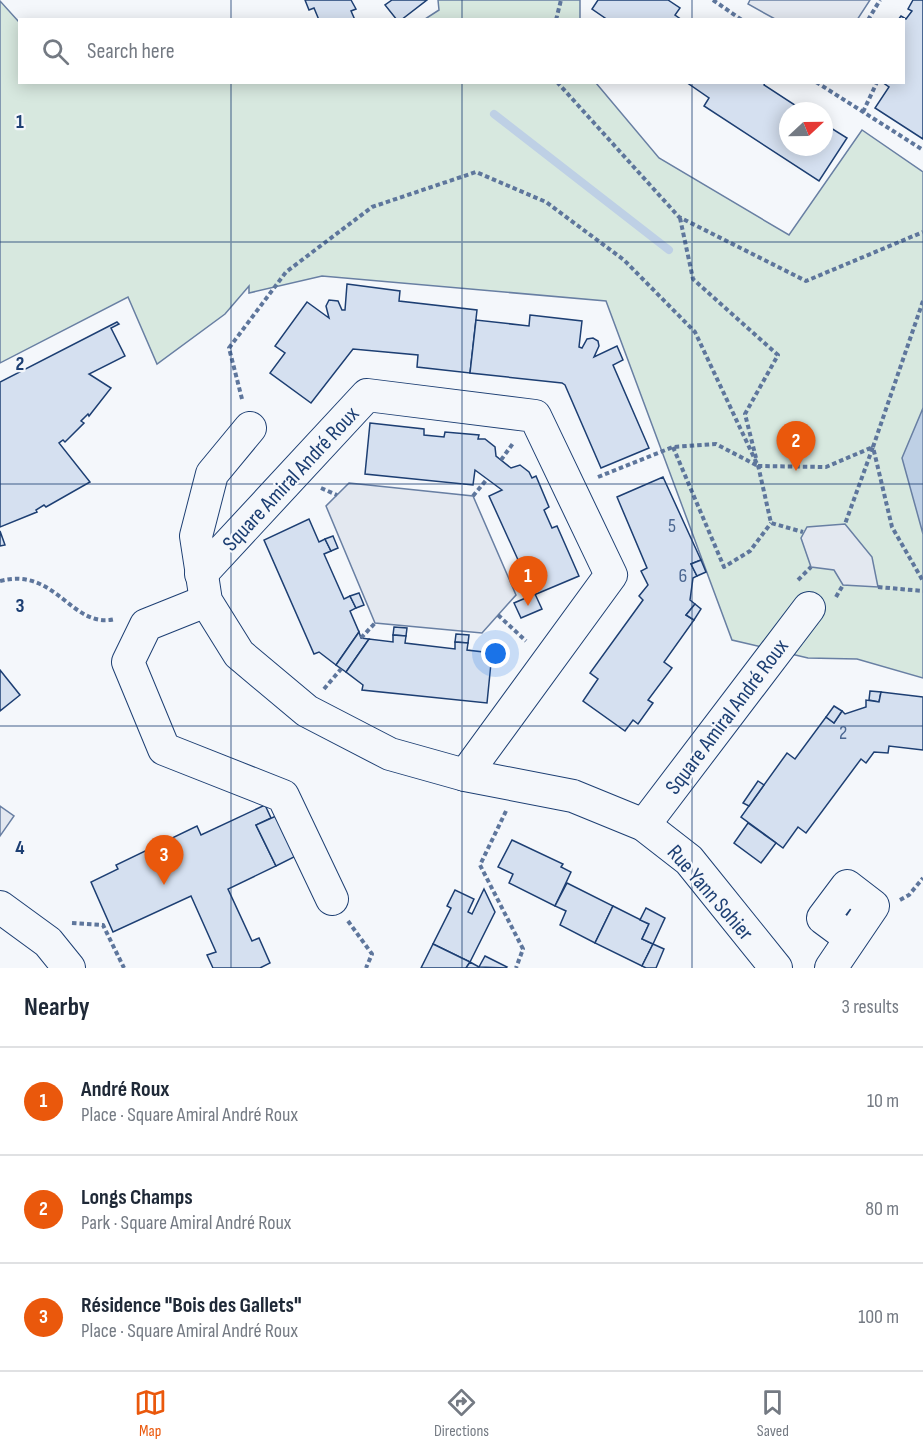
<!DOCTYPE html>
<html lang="en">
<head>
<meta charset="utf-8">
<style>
	:root { --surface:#fff; --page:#f2f2f3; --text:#1f2937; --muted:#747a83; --line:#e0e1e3; --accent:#ea580c }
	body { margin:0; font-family:"Sofia Sans Condensed",sans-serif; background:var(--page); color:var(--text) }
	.compass { position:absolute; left:779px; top:102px; width:54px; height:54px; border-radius:50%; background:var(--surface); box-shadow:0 3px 15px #0003; rotate:68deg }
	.you { position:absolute; left:496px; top:654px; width:21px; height:21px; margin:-15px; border:4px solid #fff; border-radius:50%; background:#1a73e8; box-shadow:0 0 0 9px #1a73e833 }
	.badge { display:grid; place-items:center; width:39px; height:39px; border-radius:50%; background:var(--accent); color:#fff; font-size:20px; font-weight:700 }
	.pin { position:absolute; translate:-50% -50px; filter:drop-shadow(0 2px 3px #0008) }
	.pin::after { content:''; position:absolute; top:32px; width:21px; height:18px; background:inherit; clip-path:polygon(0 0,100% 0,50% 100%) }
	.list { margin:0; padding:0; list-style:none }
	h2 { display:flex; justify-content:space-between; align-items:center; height:78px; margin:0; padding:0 24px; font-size:26px }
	h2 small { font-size:20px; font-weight:400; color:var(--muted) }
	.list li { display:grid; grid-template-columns:39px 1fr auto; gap:18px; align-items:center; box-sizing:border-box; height:108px; padding:0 24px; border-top:2px solid var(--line) }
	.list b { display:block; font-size:22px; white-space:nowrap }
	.list p { margin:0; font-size:20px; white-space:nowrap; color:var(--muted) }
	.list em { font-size:20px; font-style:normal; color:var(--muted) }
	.icon { flex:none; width:33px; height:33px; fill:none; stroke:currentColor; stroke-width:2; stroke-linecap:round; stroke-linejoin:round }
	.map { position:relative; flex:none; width:923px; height:968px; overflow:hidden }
	.search { position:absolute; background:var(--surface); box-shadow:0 3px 15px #0003; left:18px; right:18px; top:18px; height:66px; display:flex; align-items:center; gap:15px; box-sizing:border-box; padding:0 21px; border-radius:0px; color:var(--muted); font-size:22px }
	.sheet { height:402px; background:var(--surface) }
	nav { display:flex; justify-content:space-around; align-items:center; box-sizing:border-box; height:84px; border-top:2px solid var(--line); background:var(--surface); font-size:16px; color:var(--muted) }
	nav a { display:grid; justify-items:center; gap:3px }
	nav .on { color:var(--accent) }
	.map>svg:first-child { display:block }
</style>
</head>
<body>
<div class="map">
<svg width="923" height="968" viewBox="0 0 923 968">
	<rect width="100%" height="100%" fill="#f4f7fb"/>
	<!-- green -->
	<g fill="#d7e8df" stroke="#687fa3" stroke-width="1.5">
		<polygon points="438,0 580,0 580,19 425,19 439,10"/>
		<polygon points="0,1 19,22 20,82 596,83 659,158 789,235 862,130 923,172 923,678 857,659 808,658 732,640 606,301 322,276 249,293 249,286 225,314 157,364 128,297 0,363"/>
	</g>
	<!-- parking -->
	<g fill="#e3e8f0" stroke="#687fa3" stroke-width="1.5">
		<polygon points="750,0 870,0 857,20 775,19 748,4"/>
		<polygon points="349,483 473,496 516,595 482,633 375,623 326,506"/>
		<polygon points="845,524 872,557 878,587 843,585 834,570 811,567 801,538 807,527"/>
		<polygon points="0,806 14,816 0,836"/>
	</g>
	<!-- water -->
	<polygon fill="#bed0e5" stroke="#687fa3" stroke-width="1.5" points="923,408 923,534 902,458"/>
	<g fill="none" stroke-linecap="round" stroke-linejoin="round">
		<!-- stream -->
		<polyline stroke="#bed0e5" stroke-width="8" points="494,114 669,250"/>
	</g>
	<!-- building -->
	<g fill="#d5e0f0" stroke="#1d3f73" stroke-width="1.5">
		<polygon points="305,0 351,0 356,9 351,11 355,20 319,20 314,8 309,10"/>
		<polygon points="392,0 427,0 401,20 397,20 385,5"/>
		<polygon points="598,0 668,0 680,8 675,15 682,20 608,20 592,9"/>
		<polygon points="913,0 923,0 923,139 875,108 889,87 882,82 904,82 904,20 898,20 901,16 906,19 912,11 908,9"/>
		<polygon points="686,82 765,82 764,85 804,111 788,111 788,147 824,147 824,118 828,121 826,125 847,138 819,181 704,106 709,98"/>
		<polygon points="347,284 400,291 399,301 477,310 470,373 417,367 418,355 353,349 311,403 270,373 285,353 275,346 307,302 329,318 326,306 329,300 338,301 342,310 345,310"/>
		<polygon points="530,315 582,321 579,347 582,348 587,339 593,338 598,341 599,346 594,357 617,346 623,360 613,365 649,448 601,468 565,385 562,383 470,373 476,320 529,326"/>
		<polygon points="117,322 119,324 111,328 125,356 89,374 111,388 89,416 88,414 81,421 84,423 65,442 63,440 59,443 90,482 46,507 44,505 36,510 37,512 0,527 0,382"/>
		<polygon points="370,423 424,429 424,435 444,437 445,432 479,435 478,439 485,439 495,447 496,456 511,468 520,465 529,472 532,478 536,476 549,507 544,510 552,528 557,526 579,576 534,595 489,496 502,490 475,470 473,485 365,474"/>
		<polygon points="663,477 701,560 691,564 697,576 693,578 690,600 695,604 686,615 694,620 664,662 672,668 648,700 653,703 638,724 633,720 625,731 583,701 598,679 590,673 643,600 639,596 648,585 641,571 647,568 617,497"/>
		<polygon points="309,519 319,542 325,539 331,551 324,554 344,599 350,596 356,608 350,611 359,632 336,665 319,652 314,654 264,540"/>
		<polygon points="0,531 5,545 0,546"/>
		<polygon points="333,536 338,548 331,551 325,539"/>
		<polygon points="701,560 706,572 697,576 691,564"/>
		<polygon points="359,593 364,605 356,608 350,596"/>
		<polygon points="535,594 542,609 521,618 514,603"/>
		<polygon points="695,604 701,609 694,620 686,615"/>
		<polygon points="394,627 407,628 406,636 393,635"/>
		<polygon points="359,632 361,638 369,639 346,672 336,665"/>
		<polygon points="456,634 469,635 468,643 455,642"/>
		<polygon points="393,635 406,636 405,643 455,649 455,642 468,643 467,650 492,653 487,703 362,690 363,685 346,672 369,639 393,642"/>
		<polygon points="0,670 20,695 0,711"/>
		<polygon points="870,691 881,692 879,702 869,700"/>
		<polygon points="881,692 923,697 923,750 889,746 888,753 874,752 866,763 861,759 806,833 798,827 783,848 741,817 787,753 795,759 826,717 834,723 842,711 845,714 866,707 866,700 879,702"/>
		<polygon points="834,706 842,711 834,723 826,717"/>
		<polygon points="758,781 764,785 749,806 743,803"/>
		<polygon points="265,805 271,818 256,825 276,866 228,889 252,941 259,938 270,963 260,968 213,968 207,955 216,952 191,896 113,932 91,882 118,869 116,865 197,826 201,835"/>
		<polygon points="276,816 296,856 276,866 256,825"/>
		<polygon points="748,823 776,843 761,863 734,843"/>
		<polygon points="512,840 563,864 561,867 571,872 555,906 509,883 513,874 498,867"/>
		<polygon points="567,883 613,906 595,943 560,925 566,911 555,906"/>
		<polygon points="484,889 495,912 470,962 433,944 451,908 447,906 455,890 474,899 468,912 472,914"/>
		<polygon points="613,906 649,924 642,939 653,944 642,966 595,943"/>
		<polygon points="646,908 665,918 653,944 642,939 649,924 640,920"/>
		<polygon points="433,944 470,962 466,968 421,968"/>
		<polygon points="653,944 664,949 656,968 646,968 642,966"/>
		<polygon points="485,956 507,967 506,968 479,967"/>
		<polygon points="470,962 479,967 479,968 466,968"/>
	</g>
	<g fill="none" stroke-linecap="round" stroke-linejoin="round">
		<defs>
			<g id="minor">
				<polyline points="250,428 212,474 196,536 206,601 239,654 307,711 390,754 465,775 573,796 644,825 689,860 776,968"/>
				<polyline points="201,574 367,395 535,416 611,575 465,775"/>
				<polyline points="206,601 146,625 128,662 164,749 283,796 332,899"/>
				<polyline points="644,825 809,608"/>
				<polyline points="0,907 48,942 69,968"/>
				<polyline points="831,968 873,906 847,886 823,918 850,938"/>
			</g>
		</defs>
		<!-- minor casing -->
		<use href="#minor" stroke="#1d3f73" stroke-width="34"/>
		<!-- path -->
		<g stroke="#5e769c" stroke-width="4" stroke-dasharray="4.5 3" stroke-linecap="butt">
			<polyline points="713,0 742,20"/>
			<polyline points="556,20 561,0"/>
			<polyline points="868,20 880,0"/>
			<polyline points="557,82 679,217 806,281 923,232"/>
			<polyline points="816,82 923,150"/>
			<polyline points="863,112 877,82"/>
			<polyline points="680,218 693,279 778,355 745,414 756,458"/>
			<polyline points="923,301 873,447 892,527 923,581"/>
			<polyline points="242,399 229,348 286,272 372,207 476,172 546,202 624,260 695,332 758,466 826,467 873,447 845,524"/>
			<polyline points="673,447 724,567 750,551 771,523"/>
			<polyline points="501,460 514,442"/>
			<polyline points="758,465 771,523 803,532"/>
			<polyline points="598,477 673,447 716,444 758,466"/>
			<polyline points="321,488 337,495"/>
			<polyline points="473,496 487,479"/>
			<polyline points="798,580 811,567"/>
			<path d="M0,581C56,566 72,630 115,619"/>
			<polyline points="878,587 923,591"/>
			<polyline points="836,597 843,585"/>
			<polyline points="498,615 526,641"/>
			<polyline points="361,638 375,623"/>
			<polyline points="324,689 341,669"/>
			<polyline points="506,811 480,865 523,949 516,968"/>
			<polyline points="900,900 909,895 923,878"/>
			<polyline points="348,921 372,954 366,968"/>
			<polyline points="72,923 103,925 124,968"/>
		</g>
		<!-- minor -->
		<use href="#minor" stroke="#f4f7fb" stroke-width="32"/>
	</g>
	<!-- grid -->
	<path fill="none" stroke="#1d3f73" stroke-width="1.5" stroke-opacity="0.55" d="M231,0V20M462,0V20M692,0V20M231,82V968M462,82V968M692,82V968M0,242H923M0,484H923M0,726H923"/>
	<g text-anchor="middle" stroke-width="4.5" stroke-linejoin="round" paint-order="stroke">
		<!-- number labels -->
		<g font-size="20" fill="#4b6792">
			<text x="672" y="532">5</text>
			<text x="683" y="582">6</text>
			<text x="843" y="739">2</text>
		</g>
		<!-- street labels -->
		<g font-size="22" fill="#1d3f73" stroke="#f4f7fb">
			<text transform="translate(290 478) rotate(-47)" y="8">Square Amiral André Roux</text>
			<text transform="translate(726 716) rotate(-53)" y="8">Square Amiral André Roux</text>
			<text transform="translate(711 892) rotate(49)" y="8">Rue Yann Sohier</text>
		</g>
	</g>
	<g font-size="20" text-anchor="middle" font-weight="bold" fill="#1d3f73" stroke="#f4f7fb" stroke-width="4.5" stroke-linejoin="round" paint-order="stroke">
		<text x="20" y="128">1</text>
		<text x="20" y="370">2</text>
		<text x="20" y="612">3</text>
		<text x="20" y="854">4</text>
	</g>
</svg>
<svg class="compass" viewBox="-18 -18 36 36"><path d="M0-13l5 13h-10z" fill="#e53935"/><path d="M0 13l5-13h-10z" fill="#747a83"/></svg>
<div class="you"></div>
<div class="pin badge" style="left:528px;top:606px">1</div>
<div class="pin badge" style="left:796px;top:471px">2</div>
<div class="pin badge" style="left:164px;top:885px">3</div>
<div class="search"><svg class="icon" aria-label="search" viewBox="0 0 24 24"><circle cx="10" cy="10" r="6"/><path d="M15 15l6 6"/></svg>Search here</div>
</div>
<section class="sheet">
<h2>Nearby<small>3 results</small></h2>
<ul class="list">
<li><span class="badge">1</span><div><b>André Roux</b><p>Place · Square Amiral André Roux</p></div><em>10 m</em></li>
<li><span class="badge">2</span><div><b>Longs Champs</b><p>Park · Square Amiral André Roux</p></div><em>80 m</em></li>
<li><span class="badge">3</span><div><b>Résidence &quot;Bois des Gallets&quot;</b><p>Place · Square Amiral André Roux</p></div><em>100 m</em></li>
</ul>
</section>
<nav>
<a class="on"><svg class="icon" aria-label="map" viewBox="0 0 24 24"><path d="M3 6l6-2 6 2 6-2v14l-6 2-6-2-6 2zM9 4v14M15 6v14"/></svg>Map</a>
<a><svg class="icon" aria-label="directions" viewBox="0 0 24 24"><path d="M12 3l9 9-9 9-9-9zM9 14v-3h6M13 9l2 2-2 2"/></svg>Directions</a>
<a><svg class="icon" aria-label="saved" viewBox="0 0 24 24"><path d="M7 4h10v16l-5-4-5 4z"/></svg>Saved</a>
</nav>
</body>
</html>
